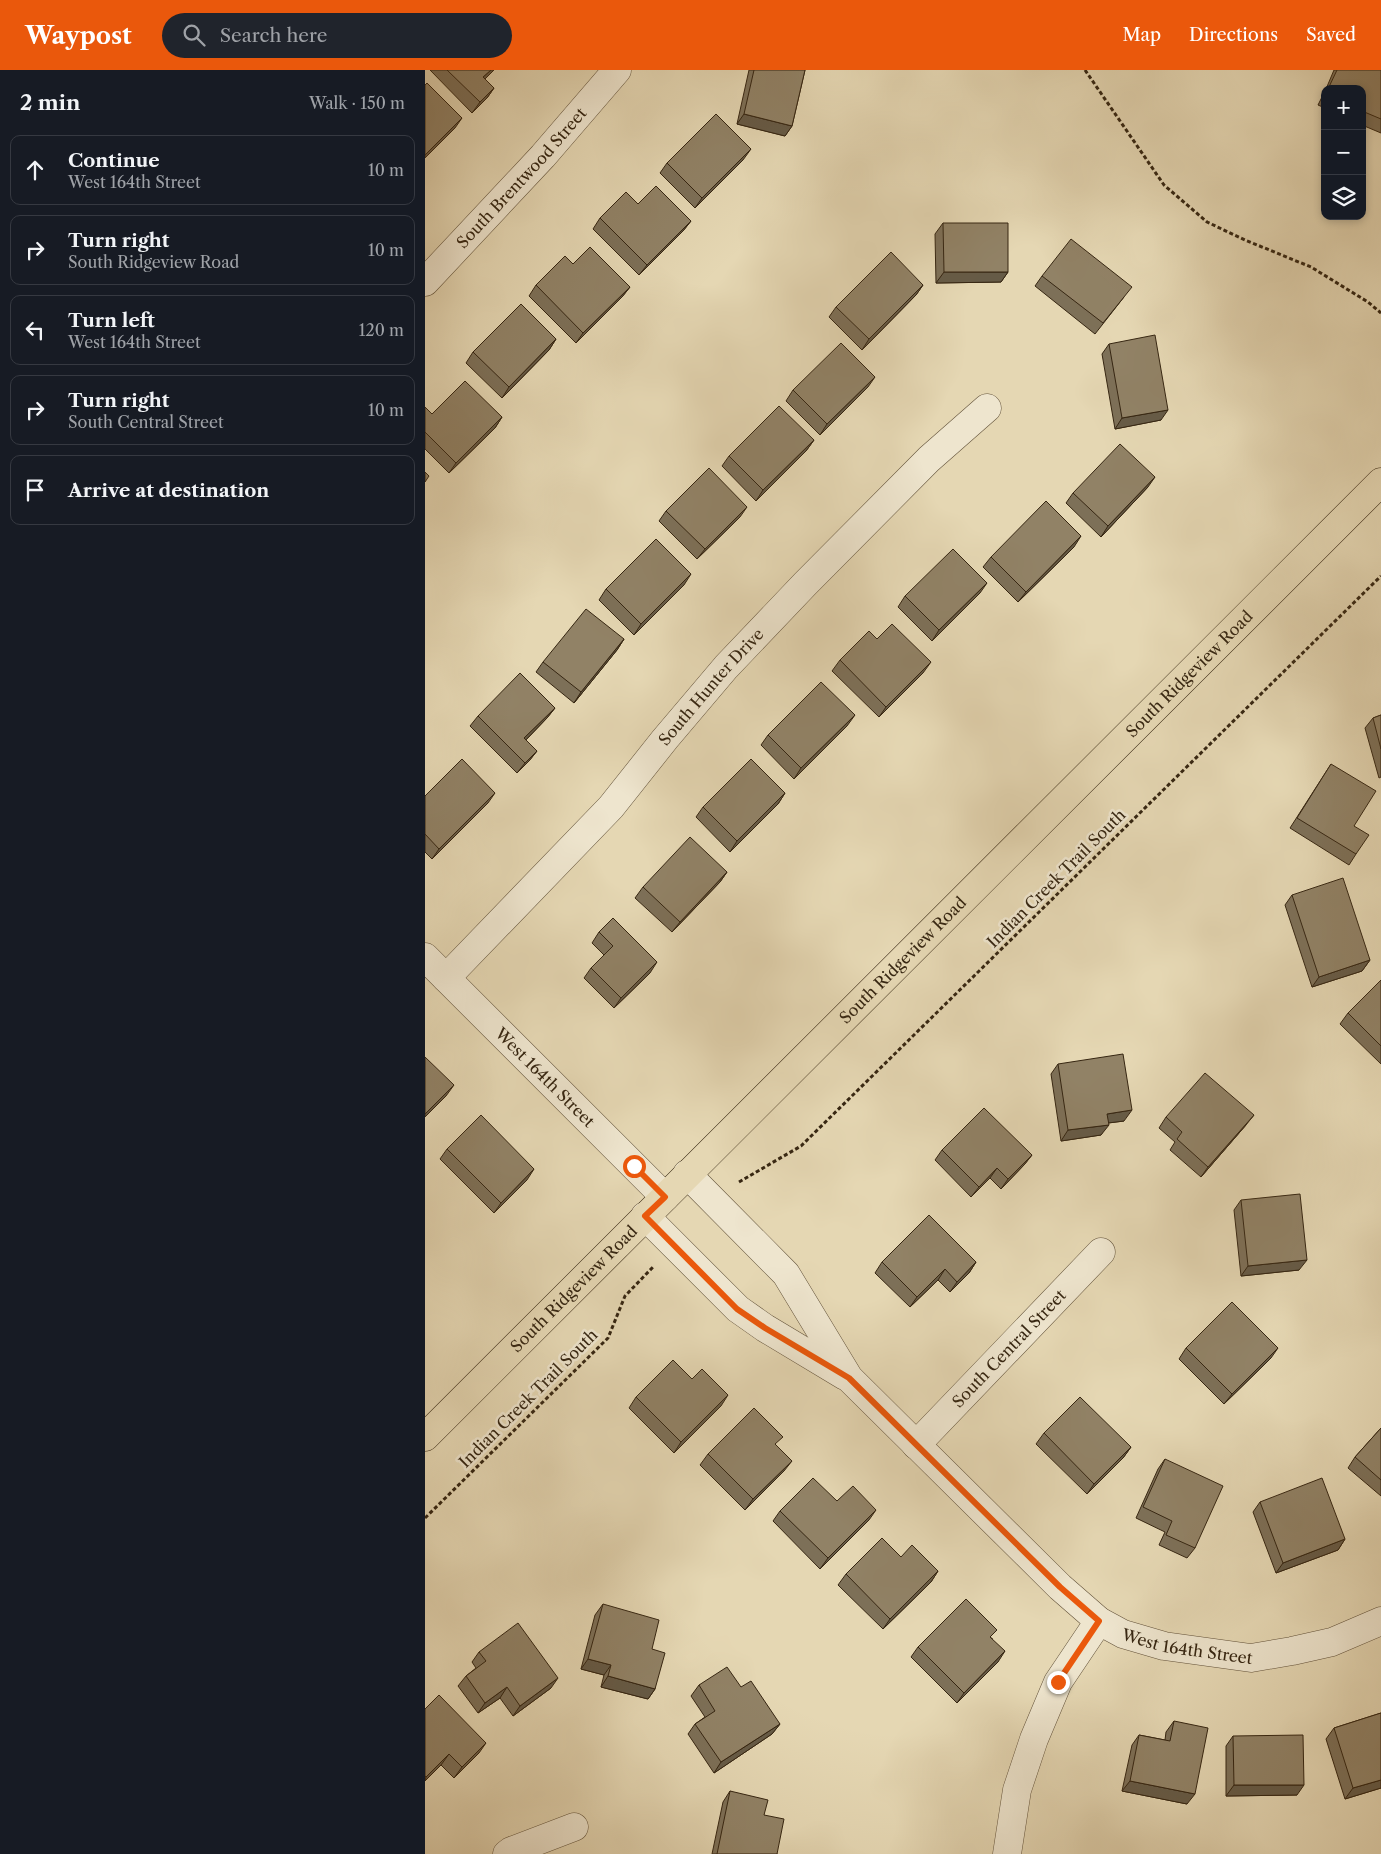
<!DOCTYPE html>
<html lang="en">
<head>
<meta charset="utf-8">
<style>
	:root { --surface:#171b24; --page:#20242c; --text:#f1f3f6; --muted:#9ea1a6; --line:#363941; --accent:#ea580c }
	body { margin:0; font-family:"Libre Caslon Text",serif; background:var(--page); color:var(--text) }
	.controls { position:absolute; right:15px; top:15px; display:grid; overflow:hidden; border-radius:10px; box-shadow:0 2px 8px #0003 }
	.controls button { width:45px; height:45px; display:grid; place-items:center; padding:0; border:0; border-bottom:1px solid var(--line); background:var(--surface); color:var(--text); font:25px sans-serif }
	.stop { position:absolute; width:15px; height:15px; margin:-11px; border:4px solid #ea580c; border-radius:50%; background:#fff }
	.stop.end { background:#ea580c; border-color:#fff; box-shadow:0 1px 5px #0008 }
	.list { margin:0; padding:0; list-style:none }
	h2 { display:flex; justify-content:space-between; align-items:center; height:65px; margin:0; padding:0 20px; font-size:21px }
	h2 small { font-size:16px; font-weight:400; color:var(--muted) }
	.list li { display:grid; grid-template-columns:32px 1fr auto; gap:15px; align-items:center; box-sizing:border-box; height:70px; margin:0 10px 10px; padding:0 10px; border:1px solid var(--line); border-radius:10px }
	.list b { display:block; font-size:19px; white-space:nowrap }
	.list p { margin:0; font-size:16px; white-space:nowrap; color:var(--muted) }
	.list em { font-size:16px; font-style:normal; color:var(--muted) }
	.icon { flex:none; width:28px; height:28px; fill:none; stroke:currentColor; stroke-width:2; stroke-linecap:round; stroke-linejoin:round }
	.map { position:relative; flex:none; width:956px; height:1784px; overflow:hidden }
	header { display:flex; align-items:center; gap:30px; box-sizing:border-box; height:70px; padding:0 25px; background:var(--accent); color:#fff }
	header strong { font-size:24px }
	nav { display:flex; gap:28px; margin-inline-start:auto; font-size:18px }
	.search { width:350px; height:45px; background:var(--page); display:flex; align-items:center; gap:12px; box-sizing:border-box; padding:0 18px; border-radius:28px; color:var(--muted); font-size:19px }
	main { display:flex }
	aside { flex:1; background:var(--surface) }
	.map>svg:first-child { display:block }
</style>
</head>
<body>
<header>
<strong>Waypost</strong>
<div class="search"><svg class="icon" aria-label="search" viewBox="0 0 24 24"><circle cx="10" cy="10" r="6"/><path d="M15 15l6 6"/></svg>Search here</div>
<nav><a>Map</a><a>Directions</a><a>Saved</a></nav>
</header>
<main>
<aside>
<h2>2 min<small>Walk · 150 m</small></h2>
<ul class="list">
<li><svg class="icon" aria-label="ahead" viewBox="0 0 24 24"><path d="M12 20V5M6 11l6-6 6 6"/></svg><div><b>Continue</b><p>West 164th Street</p></div><em>10 m</em></li>
<li><svg class="icon" aria-label="right" viewBox="0 0 24 24"><path d="M7 20v-9h11M14 6l5 5-5 5"/></svg><div><b>Turn right</b><p>South Ridgeview Road</p></div><em>10 m</em></li>
<li><svg class="icon" aria-label="left" viewBox="0 0 24 24"><path d="M17 20v-9H6M10 6l-5 5 5 5"/></svg><div><b>Turn left</b><p>West 164th Street</p></div><em>120 m</em></li>
<li><svg class="icon" aria-label="right" viewBox="0 0 24 24"><path d="M7 20v-9h11M14 6l5 5-5 5"/></svg><div><b>Turn right</b><p>South Central Street</p></div><em>10 m</em></li>
<li><svg class="icon" aria-label="arrive" viewBox="0 0 24 24"><path d="M6 21V4h12l-3 4 3 4H6"/></svg><div><b>Arrive at destination</b></div></li>
</ul>
</aside>
<div class="map">
<svg width="956" height="1784" viewBox="0 0 956 1784">
	<rect width="100%" height="100%" fill="#e5d7b3"/>
	<filter id="stains"><feTurbulence type="fractalNoise" baseFrequency=".004" numOctaves="4"/><feColorMatrix values="0 0 0 0 .2 0 0 0 0 .09 0 0 0 0 .02 0 0 0 .5 -.17"/></filter>
	<radialGradient id="worn" r=".72"><stop offset=".6" stop-color="#630" stop-opacity="0"/><stop offset="1" stop-color="#630" stop-opacity=".3"/></radialGradient>
	<g fill="none" stroke-linecap="round" stroke-linejoin="round">
		<defs>
			<g id="minor">
				<path id="s1" d="M0,212L118,86L192,0"/>
				<path id="s2" d="M0,887L240,1127"/>
				<path id="s3" d="M21,908L186,737L240,669L301,597L380,514L504,389L562,338"/>
				<path id="s4" d="M262,1104L361,1204L424,1308L635,1517L674,1551L698,1564L739,1576L826,1588L867,1581L907,1572L956,1551"/>
				<polyline points="220,1146 313,1239 340,1258 420,1306"/>
				<path id="s5" d="M491,1375L676,1182"/>
				<polyline points="82,1784 86,1781 149,1757"/>
				<polyline points="582,1784 592,1720 609,1669 633,1612 674,1551"/>
			</g>
			<g id="major">
				<path id="s6" d="M0,1367L956,412"/>
			</g>
		</defs>
		<!-- minor casing -->
		<use href="#minor" stroke="#62523a" stroke-width="29"/>
		<!-- major casing -->
		<use href="#major" stroke="#362612" stroke-width="29"/>
		<!-- path -->
		<g stroke="#362612" stroke-width="3" stroke-dasharray="4 2.5" stroke-linecap="butt">
			<polyline points="660,0 739,115 782,152 820,170 886,197 943,232 956,243"/>
			<polyline points="314,1112 376,1076 956,506"/>
			<polyline points="0,1448 183,1268 200,1226 228,1197"/>
		</g>
		<!-- minor -->
		<use href="#minor" stroke="#eee5ce" stroke-width="28"/>
		<!-- major -->
		<use href="#major" stroke="#e5d7b3" stroke-width="28"/>
	</g>
	<!-- wall -->
	<g fill="#7d7058" stroke="#362612">
		<polygon points="5,0 69,0 60,9 69,18 62,28 47,43"/>
		<polygon points="324,0 380,0 367,56 360,66 312,54"/>
		<polygon points="909,0 956,0 956,63 937,55 937,19 901,19"/>
		<polygon points="900,21 900,38 893,35"/>
		<polygon points="318,90 270,138 235,103 242,93"/>
		<polygon points="213,134 266,151 258,161 214,205 168,159 175,148"/>
		<polygon points="518,153 583,202 576,212 511,213 510,164"/>
		<polygon points="148,194 205,217 197,227 151,273 104,226 111,215"/>
		<polygon points="617,206 699,227 670,264 610,216"/>
		<polygon points="498,215 491,225 437,280 404,247 411,237"/>
		<polygon points="131,269 124,280 77,328 41,293 48,282"/>
		<polygon points="684,274 736,350 690,359 677,284"/>
		<polygon points="443,317 395,365 361,331 368,320"/>
		<polygon points="0,337 7,344 77,347 70,358 24,403 0,379"/>
		<polygon points="389,370 381,381 331,431 297,396 304,386"/>
		<polygon points="723,417 676,467 641,433 648,423"/>
		<polygon points="241,441 315,447 272,489 234,451"/>
		<polygon points="649,477 593,532 558,497 566,487"/>
		<polygon points="259,515 209,565 174,530 181,519"/>
		<polygon points="555,523 507,571 473,537 480,526"/>
		<polygon points="199,569 192,580 149,633 111,602 118,592"/>
		<polygon points="452,569 498,603 454,647 407,601 415,590"/>
		<polygon points="130,638 122,648 101,670 112,681 104,691 92,703 45,656 53,646"/>
		<polygon points="956,645 956,707 954,708 940,658 948,648"/>
		<polygon points="422,656 369,709 336,675 343,665"/>
		<polygon points="906,694 929,756 931,784 924,795 865,758"/>
		<polygon points="360,723 353,734 305,782 271,747 278,737"/>
		<polygon points="0,726 63,733 7,789 0,782"/>
		<polygon points="302,802 295,812 247,862 210,828 218,817"/>
		<polygon points="867,825 945,890 937,901 887,917 860,835"/>
		<polygon points="174,862 225,903 189,938 159,908 166,898 179,885 167,873"/>
		<polygon points="956,910 956,994 915,954 923,943"/>
		<polygon points="633,994 699,1051 683,1053 676,1065 636,1071 626,1004"/>
		<polygon points="741,1047 821,1055 776,1107 745,1080 750,1072 734,1058"/>
		<polygon points="22,1079 102,1110 69,1143 15,1089"/>
		<polygon points="517,1080 607,1085 599,1095 576,1119 565,1108 546,1127 510,1090"/>
		<polygon points="816,1130 874,1200 816,1206 809,1140"/>
		<polygon points="457,1192 551,1192 544,1203 525,1222 513,1210 485,1237 450,1203"/>
		<polygon points="761,1278 846,1288 799,1334 754,1289"/>
		<polygon points="211,1327 296,1336 249,1383 204,1338"/>
		<polygon points="956,1358 956,1426 923,1398 930,1387"/>
		<polygon points="619,1363 706,1377 698,1388 662,1424 611,1374"/>
		<polygon points="351,1375 359,1401 320,1440 275,1395 283,1384"/>
		<polygon points="740,1389 770,1478 762,1488 734,1475 740,1462 711,1448 733,1399"/>
		<polygon points="412,1431 444,1450 395,1499 348,1451 355,1441"/>
		<polygon points="835,1432 920,1469 913,1480 851,1503 828,1442"/>
		<polygon points="476,1487 513,1501 506,1512 458,1559 413,1515 421,1504"/>
		<polygon points="178,1534 227,1579 230,1619 223,1629 176,1617 179,1605 156,1599 170,1545"/>
		<polygon points="567,1568 573,1592 532,1633 486,1587 493,1577"/>
		<polygon points="54,1582 126,1618 88,1646 75,1628 53,1643 33,1616 41,1606 51,1598 47,1592"/>
		<polygon points="274,1615 316,1617 355,1654 347,1664 289,1703 263,1664 270,1654 280,1647 266,1626"/>
		<polygon points="0,1639 54,1683 29,1708 16,1695 0,1711"/>
		<polygon points="956,1643 956,1718 920,1729 901,1669 909,1658"/>
		<polygon points="749,1651 762,1734 697,1721 707,1675 714,1665 740,1670 741,1662"/>
		<polygon points="808,1666 872,1725 801,1726 801,1676"/>
		<polygon points="305,1721 339,1745 352,1784 287,1784 298,1732"/>
	</g>
	<!-- shaded-wall -->
	<g fill="#665b47" stroke="#362612">
		<polygon points="66,0 69,0 51,18 58,7"/>
		<polygon points="69,18 62,28 47,43 55,32"/>
		<polygon points="319,44 367,56 360,66 312,54"/>
		<polygon points="37,48 30,58 0,88 0,85"/>
		<polygon points="326,79 318,90 270,138 277,128"/>
		<polygon points="266,151 258,161 214,205 222,195"/>
		<polygon points="519,202 583,202 576,212 511,213"/>
		<polygon points="498,215 491,225 437,280 444,269"/>
		<polygon points="205,217 197,227 151,273 158,263"/>
		<polygon points="131,269 124,280 77,328 84,317"/>
		<polygon points="450,307 443,317 395,365 402,354"/>
		<polygon points="743,340 736,350 690,359 697,348"/>
		<polygon points="77,347 70,358 24,403 31,393"/>
		<polygon points="389,370 381,381 331,431 338,420"/>
		<polygon points="730,407 723,417 676,467 683,456"/>
		<polygon points="322,437 315,447 272,489 280,479"/>
		<polygon points="656,466 649,477 593,532 601,522"/>
		<polygon points="266,504 259,515 209,565 216,554"/>
		<polygon points="562,513 555,523 507,571 514,560"/>
		<polygon points="199,569 192,580 149,633 156,622"/>
		<polygon points="506,592 498,603 454,647 461,637"/>
		<polygon points="130,638 122,648 92,679 99,668"/>
		<polygon points="430,645 422,656 369,709 376,698"/>
		<polygon points="112,681 104,691 92,703 100,693"/>
		<polygon points="70,723 63,733 7,789 14,779"/>
		<polygon points="360,723 353,734 305,782 312,771"/>
		<polygon points="302,802 295,812 247,862 255,852"/>
		<polygon points="945,890 937,901 887,917 894,907"/>
		<polygon points="232,892 225,903 189,938 196,928"/>
		<polygon points="29,1015 21,1026 0,1047 0,1044"/>
		<polygon points="707,1040 699,1051 675,1054 682,1044"/>
		<polygon points="829,1045 821,1055 776,1107 783,1097"/>
		<polygon points="684,1055 676,1065 636,1071 643,1060"/>
		<polygon points="607,1085 599,1095 576,1119 583,1109"/>
		<polygon points="572,1098 565,1108 546,1127 554,1117"/>
		<polygon points="109,1099 102,1110 69,1143 76,1133"/>
		<polygon points="882,1190 874,1200 816,1206 823,1196"/>
		<polygon points="551,1192 544,1203 525,1222 532,1212"/>
		<polygon points="520,1199 513,1210 485,1237 492,1227"/>
		<polygon points="853,1278 846,1288 799,1334 807,1324"/>
		<polygon points="303,1325 296,1336 249,1383 256,1372"/>
		<polygon points="706,1377 698,1388 662,1424 669,1414"/>
		<polygon points="367,1391 359,1401 320,1440 328,1429"/>
		<polygon points="451,1440 444,1450 395,1499 403,1488"/>
		<polygon points="920,1469 913,1480 851,1503 858,1493"/>
		<polygon points="513,1501 506,1512 458,1559 465,1549"/>
		<polygon points="580,1581 573,1592 532,1633 539,1623"/>
		<polygon points="163,1589 186,1595 179,1605 156,1599"/>
		<polygon points="183,1606 230,1619 223,1629 176,1617"/>
		<polygon points="133,1608 126,1618 88,1646 95,1636"/>
		<polygon points="82,1617 75,1628 53,1643 60,1633"/>
		<polygon points="355,1654 347,1664 289,1703 296,1692"/>
		<polygon points="61,1673 54,1683 29,1708 37,1697"/>
		<polygon points="24,1684 16,1695 0,1711 1,1707"/>
		<polygon points="956,1710 956,1718 920,1729 928,1718"/>
		<polygon points="705,1711 770,1724 762,1734 697,1721"/>
		<polygon points="809,1715 879,1715 872,1725 801,1726"/>
	</g>
	<!-- building -->
	<g fill="#918266" stroke="#362612">
		<polygon points="22,0 66,0 58,7 69,18 55,32"/>
		<polygon points="329,0 380,0 367,56 319,44"/>
		<polygon points="912,0 956,0 956,49 937,41 937,19 903,19"/>
		<polygon points="2,13 37,48 0,85 0,15"/>
		<polygon points="291,44 326,79 277,128 242,93"/>
		<polygon points="231,116 266,151 222,195 175,148 201,122 213,134"/>
		<polygon points="518,153 583,153 583,202 519,202"/>
		<polygon points="646,169 707,217 678,253 617,206"/>
		<polygon points="165,177 205,217 158,263 111,215 140,186 148,194"/>
		<polygon points="466,182 498,215 444,269 411,237"/>
		<polygon points="96,234 131,269 84,317 48,282"/>
		<polygon points="730,265 743,340 697,348 684,274"/>
		<polygon points="416,273 450,307 402,354 368,320"/>
		<polygon points="40,311 77,347 31,393 0,362 0,337 7,344"/>
		<polygon points="354,336 389,370 338,420 304,386"/>
		<polygon points="695,374 730,407 683,456 648,423"/>
		<polygon points="284,398 322,437 280,479 241,441"/>
		<polygon points="0,402 4,406 0,412"/>
		<polygon points="621,431 656,466 601,522 566,487"/>
		<polygon points="231,469 266,504 216,554 181,519"/>
		<polygon points="528,479 562,513 514,560 480,526"/>
		<polygon points="161,539 199,569 156,622 118,592"/>
		<polygon points="467,554 506,592 461,637 415,590 444,561 452,569"/>
		<polygon points="95,603 130,638 99,668 112,681 100,693 53,646"/>
		<polygon points="396,612 430,645 376,698 343,665"/>
		<polygon points="956,645 956,679 948,648"/>
		<polygon points="37,689 70,723 14,779 0,764 0,726"/>
		<polygon points="326,689 360,723 312,771 278,737"/>
		<polygon points="906,694 951,721 929,756 944,765 931,784 872,748"/>
		<polygon points="265,767 302,802 255,852 218,817"/>
		<polygon points="918,808 945,890 894,907 867,825"/>
		<polygon points="188,848 232,892 196,928 166,898 188,876 174,862"/>
		<polygon points="956,910 956,976 923,943"/>
		<polygon points="698,984 707,1040 682,1044 684,1055 643,1060 633,994"/>
		<polygon points="0,987 29,1015 0,1044"/>
		<polygon points="780,1003 829,1045 783,1097 752,1069 757,1062 741,1047"/>
		<polygon points="559,1038 607,1085 583,1109 572,1098 554,1117 517,1080"/>
		<polygon points="56,1045 109,1099 76,1133 22,1079"/>
		<polygon points="875,1124 882,1190 823,1196 816,1130"/>
		<polygon points="504,1145 551,1192 532,1212 520,1199 492,1227 457,1192"/>
		<polygon points="807,1232 853,1278 807,1324 761,1278"/>
		<polygon points="248,1290 267,1309 277,1299 303,1325 256,1372 211,1327"/>
		<polygon points="655,1327 706,1377 669,1414 619,1363"/>
		<polygon points="329,1338 358,1367 350,1374 367,1391 328,1429 283,1384"/>
		<polygon points="956,1358 956,1410 930,1387"/>
		<polygon points="740,1389 798,1416 770,1478 741,1465 747,1451 718,1437"/>
		<polygon points="388,1408 412,1431 428,1416 451,1440 403,1488 355,1441"/>
		<polygon points="897,1408 920,1469 858,1493 835,1432"/>
		<polygon points="457,1468 476,1487 487,1475 513,1501 465,1549 421,1504"/>
		<polygon points="541,1529 572,1560 565,1567 580,1581 539,1623 493,1577"/>
		<polygon points="178,1534 234,1550 227,1579 240,1583 230,1619 183,1606 186,1595 163,1589"/>
		<polygon points="93,1553 133,1608 95,1636 82,1617 60,1633 41,1606 61,1591 54,1582"/>
		<polygon points="302,1597 316,1617 326,1611 355,1654 296,1692 270,1654 290,1641 274,1615"/>
		<polygon points="14,1625 61,1673 37,1697 24,1684 1,1707 0,1706 0,1639"/>
		<polygon points="956,1643 956,1710 928,1718 909,1658"/>
		<polygon points="749,1651 783,1658 770,1724 705,1711 714,1665 745,1671"/>
		<polygon points="878,1665 879,1715 809,1715 808,1666"/>
		<polygon points="305,1721 343,1730 339,1745 359,1749 352,1784 292,1784"/>
	</g>
	<g fill="none" stroke-linecap="round" stroke-linejoin="round">
		<!-- route -->
		<polyline stroke="#ea580c" stroke-width="6" points="209,1096 240,1127 220,1146 312,1239 340,1258 424,1308 635,1517 674,1551 633,1612"/>
	</g>
	<g text-anchor="middle" stroke-width="5" stroke-linejoin="round" paint-order="stroke">
		<!-- street labels -->
		<g font-size="16" fill="#362612" stroke="#eee5ce">
			<text dy="6" stroke="none"><textPath href="#s1" startOffset="142">South Brentwood Street</textPath></text>
			<text dy="6" stroke="none"><textPath href="#s6" startOffset="1080">South Ridgeview Road</textPath></text>
			<text dy="6" stroke="none"><textPath href="#s3" startOffset="394">South Hunter Drive</textPath></text>
			<text transform="translate(631 808) rotate(-45)" y="6">Indian Creek Trail South</text>
			<text dy="6" stroke="none"><textPath href="#s6" startOffset="675">South Ridgeview Road</textPath></text>
			<text dy="6" stroke="none"><textPath href="#s2" startOffset="170">West 164th Street</textPath></text>
			<text dy="6" stroke="none"><textPath href="#s6" startOffset="210">South Ridgeview Road</textPath></text>
			<text dy="6" stroke="none"><textPath href="#s5" startOffset="134">South Central Street</textPath></text>
			<text transform="translate(103 1328) rotate(-45)" y="6">Indian Creek Trail South</text>
			<text dy="6" stroke="none"><textPath href="#s4" startOffset="704">West 164th Street</textPath></text>
		</g>
	</g>
	<rect width="100%" height="100%" filter="url(#stains)"/>
	<rect width="100%" height="100%" fill="url(#worn)"/>
</svg>
<div class="controls">
<button>+</button>
<button>−</button>
<button><svg class="icon" aria-label="layers" viewBox="0 0 24 24"><path d="M12 4l9 5-9 5-9-5zM3 14l9 5 9-5"/></svg></button>
</div>
<div class="stop" style="left:209px;top:1096px"></div>
<div class="stop end" style="left:633px;top:1612px"></div>
</div>
</main>
</body>
</html>
